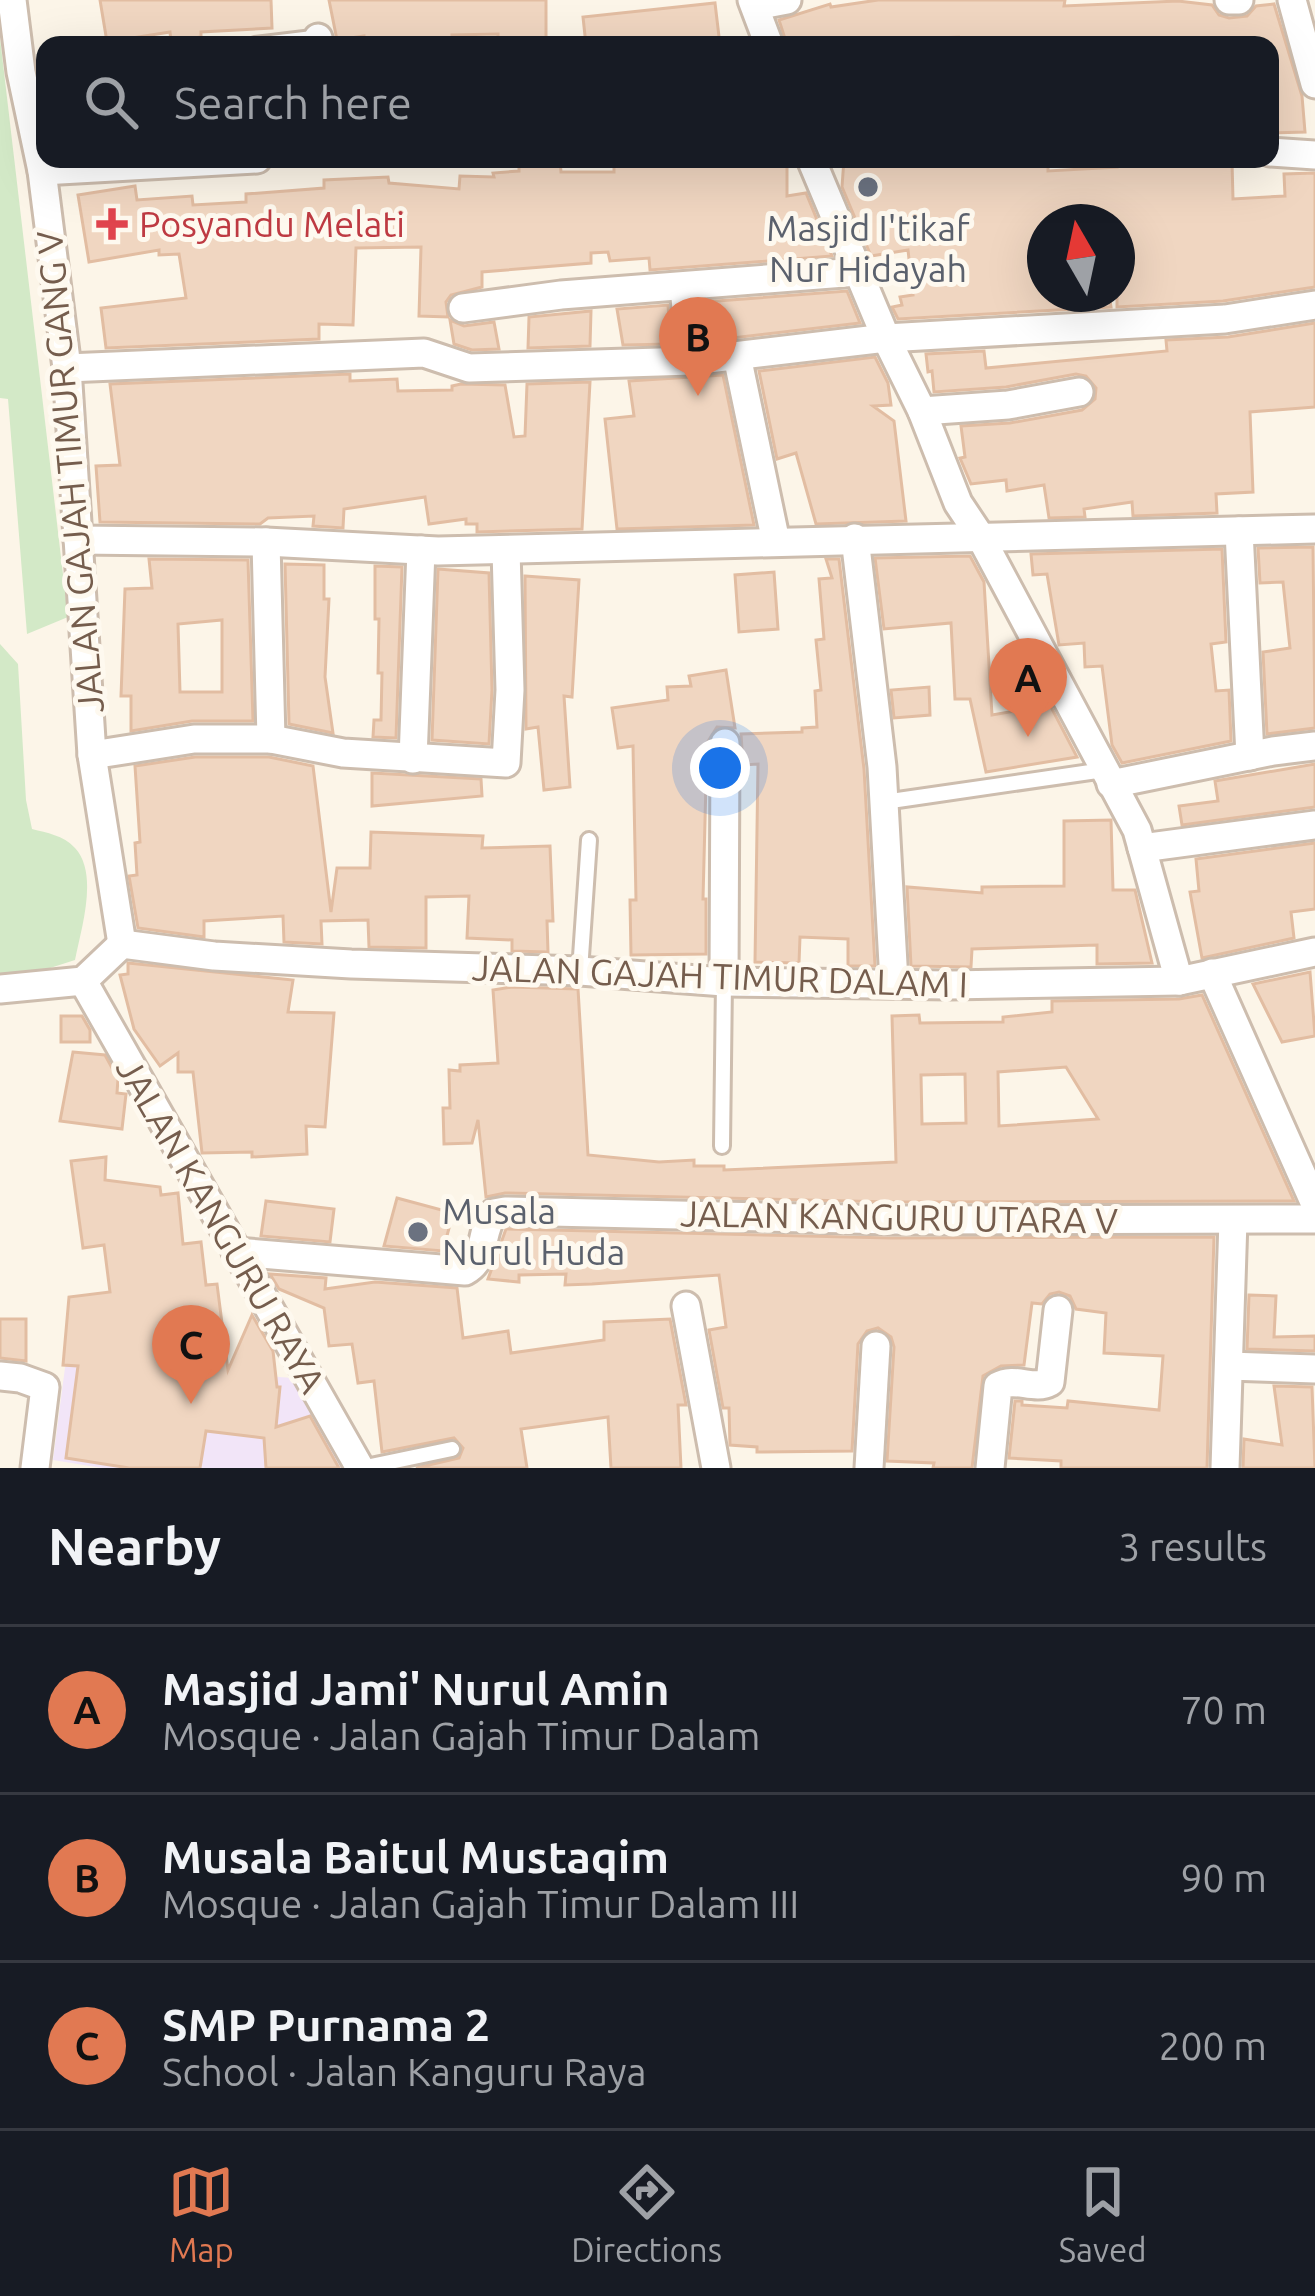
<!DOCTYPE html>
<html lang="en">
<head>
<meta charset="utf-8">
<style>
	:root { --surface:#171b24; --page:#242831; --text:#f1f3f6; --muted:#9ea1a6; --line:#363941; --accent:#e17952 }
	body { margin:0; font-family:Ubuntu,sans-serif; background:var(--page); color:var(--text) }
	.compass { position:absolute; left:1027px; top:204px; width:108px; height:108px; border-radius:50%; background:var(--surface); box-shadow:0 12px 48px #0002; rotate:351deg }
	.you { position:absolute; left:720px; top:768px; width:42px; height:42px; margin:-30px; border:9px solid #fff; border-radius:50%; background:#1a73e8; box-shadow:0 0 0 18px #1a73e833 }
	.badge { display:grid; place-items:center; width:78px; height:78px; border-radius:50%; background:var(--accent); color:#111; font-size:39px; font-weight:700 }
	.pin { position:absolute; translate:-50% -99px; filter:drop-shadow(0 3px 6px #0008) }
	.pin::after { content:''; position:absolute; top:63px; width:42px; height:36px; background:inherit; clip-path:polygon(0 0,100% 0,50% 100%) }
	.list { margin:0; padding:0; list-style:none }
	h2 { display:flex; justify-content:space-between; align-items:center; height:156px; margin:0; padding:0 48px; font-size:51px }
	h2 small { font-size:39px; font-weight:400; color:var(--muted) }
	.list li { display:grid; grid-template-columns:78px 1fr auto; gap:36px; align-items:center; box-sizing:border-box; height:168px; padding:0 48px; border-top:3px solid var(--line) }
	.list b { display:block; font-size:45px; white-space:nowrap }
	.list p { margin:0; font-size:39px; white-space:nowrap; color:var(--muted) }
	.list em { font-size:39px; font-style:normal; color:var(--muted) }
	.icon { flex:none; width:66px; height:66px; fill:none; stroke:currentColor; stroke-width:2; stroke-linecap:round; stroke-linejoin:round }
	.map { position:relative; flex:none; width:1315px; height:1468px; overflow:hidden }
	.search { position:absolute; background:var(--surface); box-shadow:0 12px 48px #0002; left:36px; right:36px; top:36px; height:132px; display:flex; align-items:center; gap:30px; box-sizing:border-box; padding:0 42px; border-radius:24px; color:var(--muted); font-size:45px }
	.sheet { height:660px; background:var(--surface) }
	nav { display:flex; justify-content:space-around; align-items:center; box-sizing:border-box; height:168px; border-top:3px solid var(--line); background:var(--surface); font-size:33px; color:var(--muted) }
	nav a { display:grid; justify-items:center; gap:6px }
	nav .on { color:var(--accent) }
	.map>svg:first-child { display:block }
</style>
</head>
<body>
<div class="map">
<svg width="1315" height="1468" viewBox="0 0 1315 1468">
	<rect width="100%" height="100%" fill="#fcf5e8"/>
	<!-- education -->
	<polygon fill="#f2e5f8" points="66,1360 305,1379 350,1468 102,1468 53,1460"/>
	<!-- green -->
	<g fill="#d3e9c7">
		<polygon points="0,38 68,617 27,634 8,399 0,398"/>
		<path d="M0,644L18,664L26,800L32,829C47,833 63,835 75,848C99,874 81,929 75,960L47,969L0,976Z"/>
	</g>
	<!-- building -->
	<g fill="#f0d6c1" stroke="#e2bda2" stroke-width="3" fill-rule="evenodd">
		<polygon points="100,0 271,0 272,28 201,32 201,37 171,41 170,32 107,42"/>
		<polygon points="329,0 546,0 546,42 498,44 498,34 452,35 452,44 365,45 364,36 337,40"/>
		<polygon points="878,0 1065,0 1064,6 1178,1 1212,5 1219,15 1229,18 1247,16 1256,6 1274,4 1302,96 1305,132 1270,133 1270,45 1073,45 1073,40 1024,39 1002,39 1002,44 957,41 958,37 873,41 873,45 787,45 779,20 830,4 831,7"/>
		<polygon points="715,3 720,45 586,45 583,17"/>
		<polygon points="519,159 560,159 561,172 614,172 614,159 787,159 787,196 806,193 832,256 650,270 649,258 610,261 608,252 591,253 591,263 482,272 482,287 451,295 446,302 448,317 419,316 421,247 356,248 353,325 319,324 319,339 106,348 101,308 186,298 179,254 159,255 159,250 89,262 78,195 135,186 137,200 192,196 193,205 246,202 246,194 324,188 324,180 388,177 389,183 459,189 460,176 494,177 493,173 519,171"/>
		<polygon points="844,159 1048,159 1048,171 1117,167 1116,160 1138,159 1171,159 1172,164 1232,162 1233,199 1285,196 1284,174 1315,173 1315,287 1223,301 1117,307 1117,222 1045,222 1045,294 1109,294 1111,307 898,319 892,307 902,305 900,297 913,295 908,250 871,256 842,187"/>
		<polygon points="847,291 860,323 707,341 704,302"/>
		<polygon points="668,305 671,344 623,345 617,309"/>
		<polygon points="591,311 590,346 528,348 529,317"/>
		<polygon points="450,320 464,326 494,322 499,349 472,350 454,344"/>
		<polygon points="1315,323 1315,407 1250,412 1253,492 1216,494 1217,513 1133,516 1132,502 1084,509 1085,517 1049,518 1044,485 1007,491 1006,480 971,484 960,458 965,457 961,426 1010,423 1082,410 1095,399 1096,388 1086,376 1076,374 1006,387 934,392 932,371 928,372 926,354 984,351 986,368 1167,351 1166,340 1228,337"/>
		<polygon points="875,357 888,383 891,405 873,406 894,421 906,521 816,524 796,453 777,459 759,371"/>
		<polygon points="350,374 350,381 397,379 398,391 452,390 452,386 461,384 505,385 514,437 525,436 527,384 590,382 582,529 477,532 477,524 466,524 466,519 429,524 425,497 344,509 343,528 313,526 314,516 268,518 260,524 100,522 96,466 120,465 110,384"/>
		<polygon points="723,375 754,525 617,529 605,419 634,416 629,381"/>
		<polygon points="1313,547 1315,728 1267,734 1263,652 1290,648 1283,582 1260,583 1258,548"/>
		<polygon points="1222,549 1226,642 1211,644 1216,691 1229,690 1231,741 1122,763 1112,745 1102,666 1085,667 1084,643 1059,645 1047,574 1033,575 1031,554"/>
		<polygon points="970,556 984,582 992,715 1050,705 1077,757 986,772 970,699 955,699 951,623 884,629 875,558"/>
		<path d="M149,559L248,560L253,721H192L131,731V696H121L125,589L152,588ZM222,620V692H180L178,624Z"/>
		<polygon points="826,559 839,559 864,769 875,966 848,966 848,939 800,937 799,963 755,962 758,764 743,765 741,734 802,732 802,728 817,727 815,691 821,690 816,640 824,639 819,579 832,578"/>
		<polygon points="285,564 324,565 324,599 329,599 325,677 333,733 289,724"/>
		<polygon points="375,566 402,567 396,738 373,737 374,720 381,720 382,673 378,673 379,619 375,619"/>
		<polygon points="438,569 489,573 492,690 489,744 432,740"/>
		<polygon points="774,572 778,629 739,632 735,575"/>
		<polygon points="525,576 579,580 572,697 564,696 570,787 544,790 538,727 526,729"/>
		<polygon points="726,670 735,728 717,727 707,743 703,899 706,899 706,954 631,955 630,900 636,900 633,746 618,748 612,708 668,700 667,687 691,686 689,676"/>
		<polygon points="929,687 930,715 894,718 891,690"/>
		<polygon points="195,757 269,757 313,766 331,912 337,868 370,868 371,832 483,836 482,848 550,846 553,921 547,921 548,952 512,951 512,940 467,938 469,896 426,897 426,948 369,947 368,920 321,921 322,944 284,942 283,916 204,921 204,937 138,928 129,876 137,875 135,843 140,842 135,766"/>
		<polygon points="1315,764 1315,807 1182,825 1179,806 1218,801 1215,781"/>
		<polygon points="372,773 481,779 482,796 372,806"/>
		<polygon points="1111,820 1113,890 1135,890 1152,963 1097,964 1097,945 972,949 971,967 911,966 907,887 982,893 982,887 1064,886 1064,821"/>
		<polygon points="1315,843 1315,909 1291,912 1294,938 1202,958 1190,892 1199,891 1196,859"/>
		<polygon points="128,963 293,980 288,1012 334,1013 325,1127 306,1126 307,1154 252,1157 252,1152 202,1153 193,1072 178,1072 178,1053 160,1066 134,1029 120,975 128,974"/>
		<polygon points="1310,972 1315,1036 1282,1042 1253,984"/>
		<path d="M512,987L578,989L588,1155L659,1162L694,1160V1166H724V1170L896,1162L892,1016L919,1015L920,1023L1003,1022V1017L1052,1012V1001L1179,999L1202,995L1294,1201L891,1202L505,1193L486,1197L478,1120L472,1143L444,1144L443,1108H450L449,1070L460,1071V1065L498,1063L493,990ZM1066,1067L1098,1119L999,1126L998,1072ZM965,1074L966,1123L922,1124L921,1075Z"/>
		<polygon points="61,1016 82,1016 90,1030 90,1042 61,1042"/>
		<polygon points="73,1052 105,1055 118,1079 117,1093 126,1094 122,1129 60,1121"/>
		<polygon points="106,1157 105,1180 160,1187 161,1195 178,1193 183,1244 201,1242 206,1285 217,1284 228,1370 252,1315 273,1351 277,1387 280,1387 276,1427 310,1416 339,1468 266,1468 264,1438 206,1431 200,1468 129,1468 66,1458 78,1366 63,1365 69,1297 110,1292 104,1245 83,1248 71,1161"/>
		<polygon points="397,1198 453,1213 443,1251 384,1246"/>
		<polygon points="266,1201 334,1209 330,1242 261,1236"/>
		<polygon points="506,1229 891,1238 1214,1237 1207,1468 1061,1468 1061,1461 1009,1458 1015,1401 1022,1401 1022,1405 1067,1408 1068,1401 1159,1410 1163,1356 1104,1353 1106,1313 1076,1309 1070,1296 1059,1292 1050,1294 1042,1304 1032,1303 1024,1365 1001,1366 983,1376 972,1468 933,1468 934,1463 887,1461 894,1347 891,1337 878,1328 867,1331 858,1344 852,1451 757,1452 757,1447 730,1445 729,1408 723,1408 709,1330 726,1327 719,1275 592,1284 565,1285 566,1274 519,1275 519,1282 488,1279"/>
		<polygon points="270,1274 326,1278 325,1289 375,1282 457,1288 463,1338 508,1331 511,1353 604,1340 604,1322 670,1319 686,1405 678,1405 681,1468 611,1468 608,1417 521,1429 527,1468 416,1468 459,1458 463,1448 454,1438 382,1452 374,1381 358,1383 352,1344 329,1346 324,1308 279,1289"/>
		<polygon points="1249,1295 1276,1296 1274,1337 1315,1336 1315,1351 1247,1349"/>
		<polygon points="0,1319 26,1319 26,1361 0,1358"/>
		<polygon points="1274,1386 1312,1387 1315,1468 1243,1468 1244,1439 1282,1445"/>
	</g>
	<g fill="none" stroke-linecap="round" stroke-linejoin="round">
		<defs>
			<g id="service">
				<polyline points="255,45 321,37"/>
				<polyline points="884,802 1104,770"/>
				<polyline points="580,971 589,840"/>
				<polyline points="722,1146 724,982"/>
				<polyline points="361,1468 452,1449"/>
			</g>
			<g id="minor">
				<polyline points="12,0 21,72 42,171 67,368 92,755 122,944"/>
				<polyline points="752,0 769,45"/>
				<polyline points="1229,0 1239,0"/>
				<polyline points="1292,0 1315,84"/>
				<polyline points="755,6 787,0"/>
				<polyline points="318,38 320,45"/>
				<polyline points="1270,152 1315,155"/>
				<polyline points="811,159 886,338 922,411 958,503 980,536 1137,830 1179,981"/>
				<polyline points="42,171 257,159"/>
				<polyline points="684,287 691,361"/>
				<polyline points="463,308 561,295 857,272"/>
				<polyline points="737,356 776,542"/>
				<polyline points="67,368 424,353 469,368 691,361 886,338 1225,319 1315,305"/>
				<polyline points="922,411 1008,405 1079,392"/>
				<polyline points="1239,531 1250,756"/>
				<polyline points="855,538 882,767 894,982"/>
				<polyline points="78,540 266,542 438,551 1315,529"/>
				<polyline points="271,739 343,753 506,763 510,690 506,550"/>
				<polyline points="92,755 194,739 271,739 266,542"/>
				<polyline points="413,759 421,550"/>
				<polyline points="1111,784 1273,751 1315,746"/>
				<polyline points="1142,848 1315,825"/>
				<polyline points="122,944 214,956 351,964 580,971 724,982 950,985 1179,981 1315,952"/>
				<polyline points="1212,973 1315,1204"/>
				<polyline points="83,981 360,1468"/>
				<polyline points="724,982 725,743"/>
				<polyline points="0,989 83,981 122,944"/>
				<path d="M236,1252L465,1271C488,1259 479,1231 494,1213L505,1211L891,1220L1315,1219"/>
				<polyline points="686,1306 716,1468"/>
				<polyline points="1229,1366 1315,1369"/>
				<polyline points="0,1376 20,1378 45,1387 35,1468"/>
				<polyline points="869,1468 876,1346"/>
				<path d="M990,1468L998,1386C1015,1376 1034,1391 1050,1382L1058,1310"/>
				<polyline points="1225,1468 1233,1220"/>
			</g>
		</defs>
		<!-- service casing -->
		<use href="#service" stroke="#cdbdae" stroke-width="20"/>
		<!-- minor casing -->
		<use href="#minor" stroke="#cdbdae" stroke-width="33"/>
		<!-- service -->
		<use href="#service" stroke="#fff" stroke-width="14"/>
		<!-- minor -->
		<use href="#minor" stroke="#fff" stroke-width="27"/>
	</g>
	<!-- markers -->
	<g fill="#6b7280" stroke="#fef9ef" stroke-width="4.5">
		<circle cx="868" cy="187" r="12"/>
		<circle cx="418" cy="1232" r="12"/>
	</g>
	<path fill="#e0444e" stroke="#fef9ef" stroke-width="4.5" d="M106 206h12v12h12v12h-12v12h-12v-12h-12v-12h12z"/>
	<g text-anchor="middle" stroke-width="10" stroke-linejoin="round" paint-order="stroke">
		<!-- health labels -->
		<g font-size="36" fill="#be3a42" stroke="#fef9ef" text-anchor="start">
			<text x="139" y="237">Posyandu Melati</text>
		</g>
		<!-- worship labels -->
		<g font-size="36" fill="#5b616d" stroke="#fef9ef">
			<text x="868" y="241">Masjid I'tikaf<tspan x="868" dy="41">Nur Hidayah</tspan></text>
			<text x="442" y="1224" text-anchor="start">Musala<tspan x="442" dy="41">Nurul Huda</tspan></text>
		</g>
		<!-- street labels -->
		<g font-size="36" fill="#755d4d" stroke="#fef9ef">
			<text transform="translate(70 472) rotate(-95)" y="13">JALAN GAJAH TIMUR GANG V</text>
			<text transform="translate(720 976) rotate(2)" y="13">JALAN GAJAH TIMUR DALAM I</text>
			<text transform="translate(899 1217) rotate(1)" y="13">JALAN KANGURU UTARA V</text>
			<text transform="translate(221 1225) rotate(60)" y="13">JALAN KANGURU RAYA</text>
		</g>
	</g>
</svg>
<svg class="compass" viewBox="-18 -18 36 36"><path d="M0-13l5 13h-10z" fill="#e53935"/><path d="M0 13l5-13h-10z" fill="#9ea1a6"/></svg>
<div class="you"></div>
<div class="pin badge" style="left:1028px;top:737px">A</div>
<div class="pin badge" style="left:698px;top:396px">B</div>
<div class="pin badge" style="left:191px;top:1404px">C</div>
<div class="search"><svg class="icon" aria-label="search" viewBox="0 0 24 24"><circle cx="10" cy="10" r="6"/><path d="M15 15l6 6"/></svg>Search here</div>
</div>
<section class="sheet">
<h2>Nearby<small>3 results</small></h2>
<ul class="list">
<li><span class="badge">A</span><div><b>Masjid Jami' Nurul Amin</b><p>Mosque · Jalan Gajah Timur Dalam</p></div><em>70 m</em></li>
<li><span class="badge">B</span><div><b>Musala Baitul Mustaqim</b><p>Mosque · Jalan Gajah Timur Dalam III</p></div><em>90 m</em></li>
<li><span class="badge">C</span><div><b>SMP Purnama 2</b><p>School · Jalan Kanguru Raya</p></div><em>200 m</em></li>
</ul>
</section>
<nav>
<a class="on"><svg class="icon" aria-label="map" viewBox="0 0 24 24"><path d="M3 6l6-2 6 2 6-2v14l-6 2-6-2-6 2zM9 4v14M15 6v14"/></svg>Map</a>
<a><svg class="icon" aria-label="directions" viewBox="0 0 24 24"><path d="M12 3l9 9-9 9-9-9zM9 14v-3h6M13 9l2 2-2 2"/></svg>Directions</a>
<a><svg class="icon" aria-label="saved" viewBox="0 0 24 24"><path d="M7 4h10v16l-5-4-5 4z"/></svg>Saved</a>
</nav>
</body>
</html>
